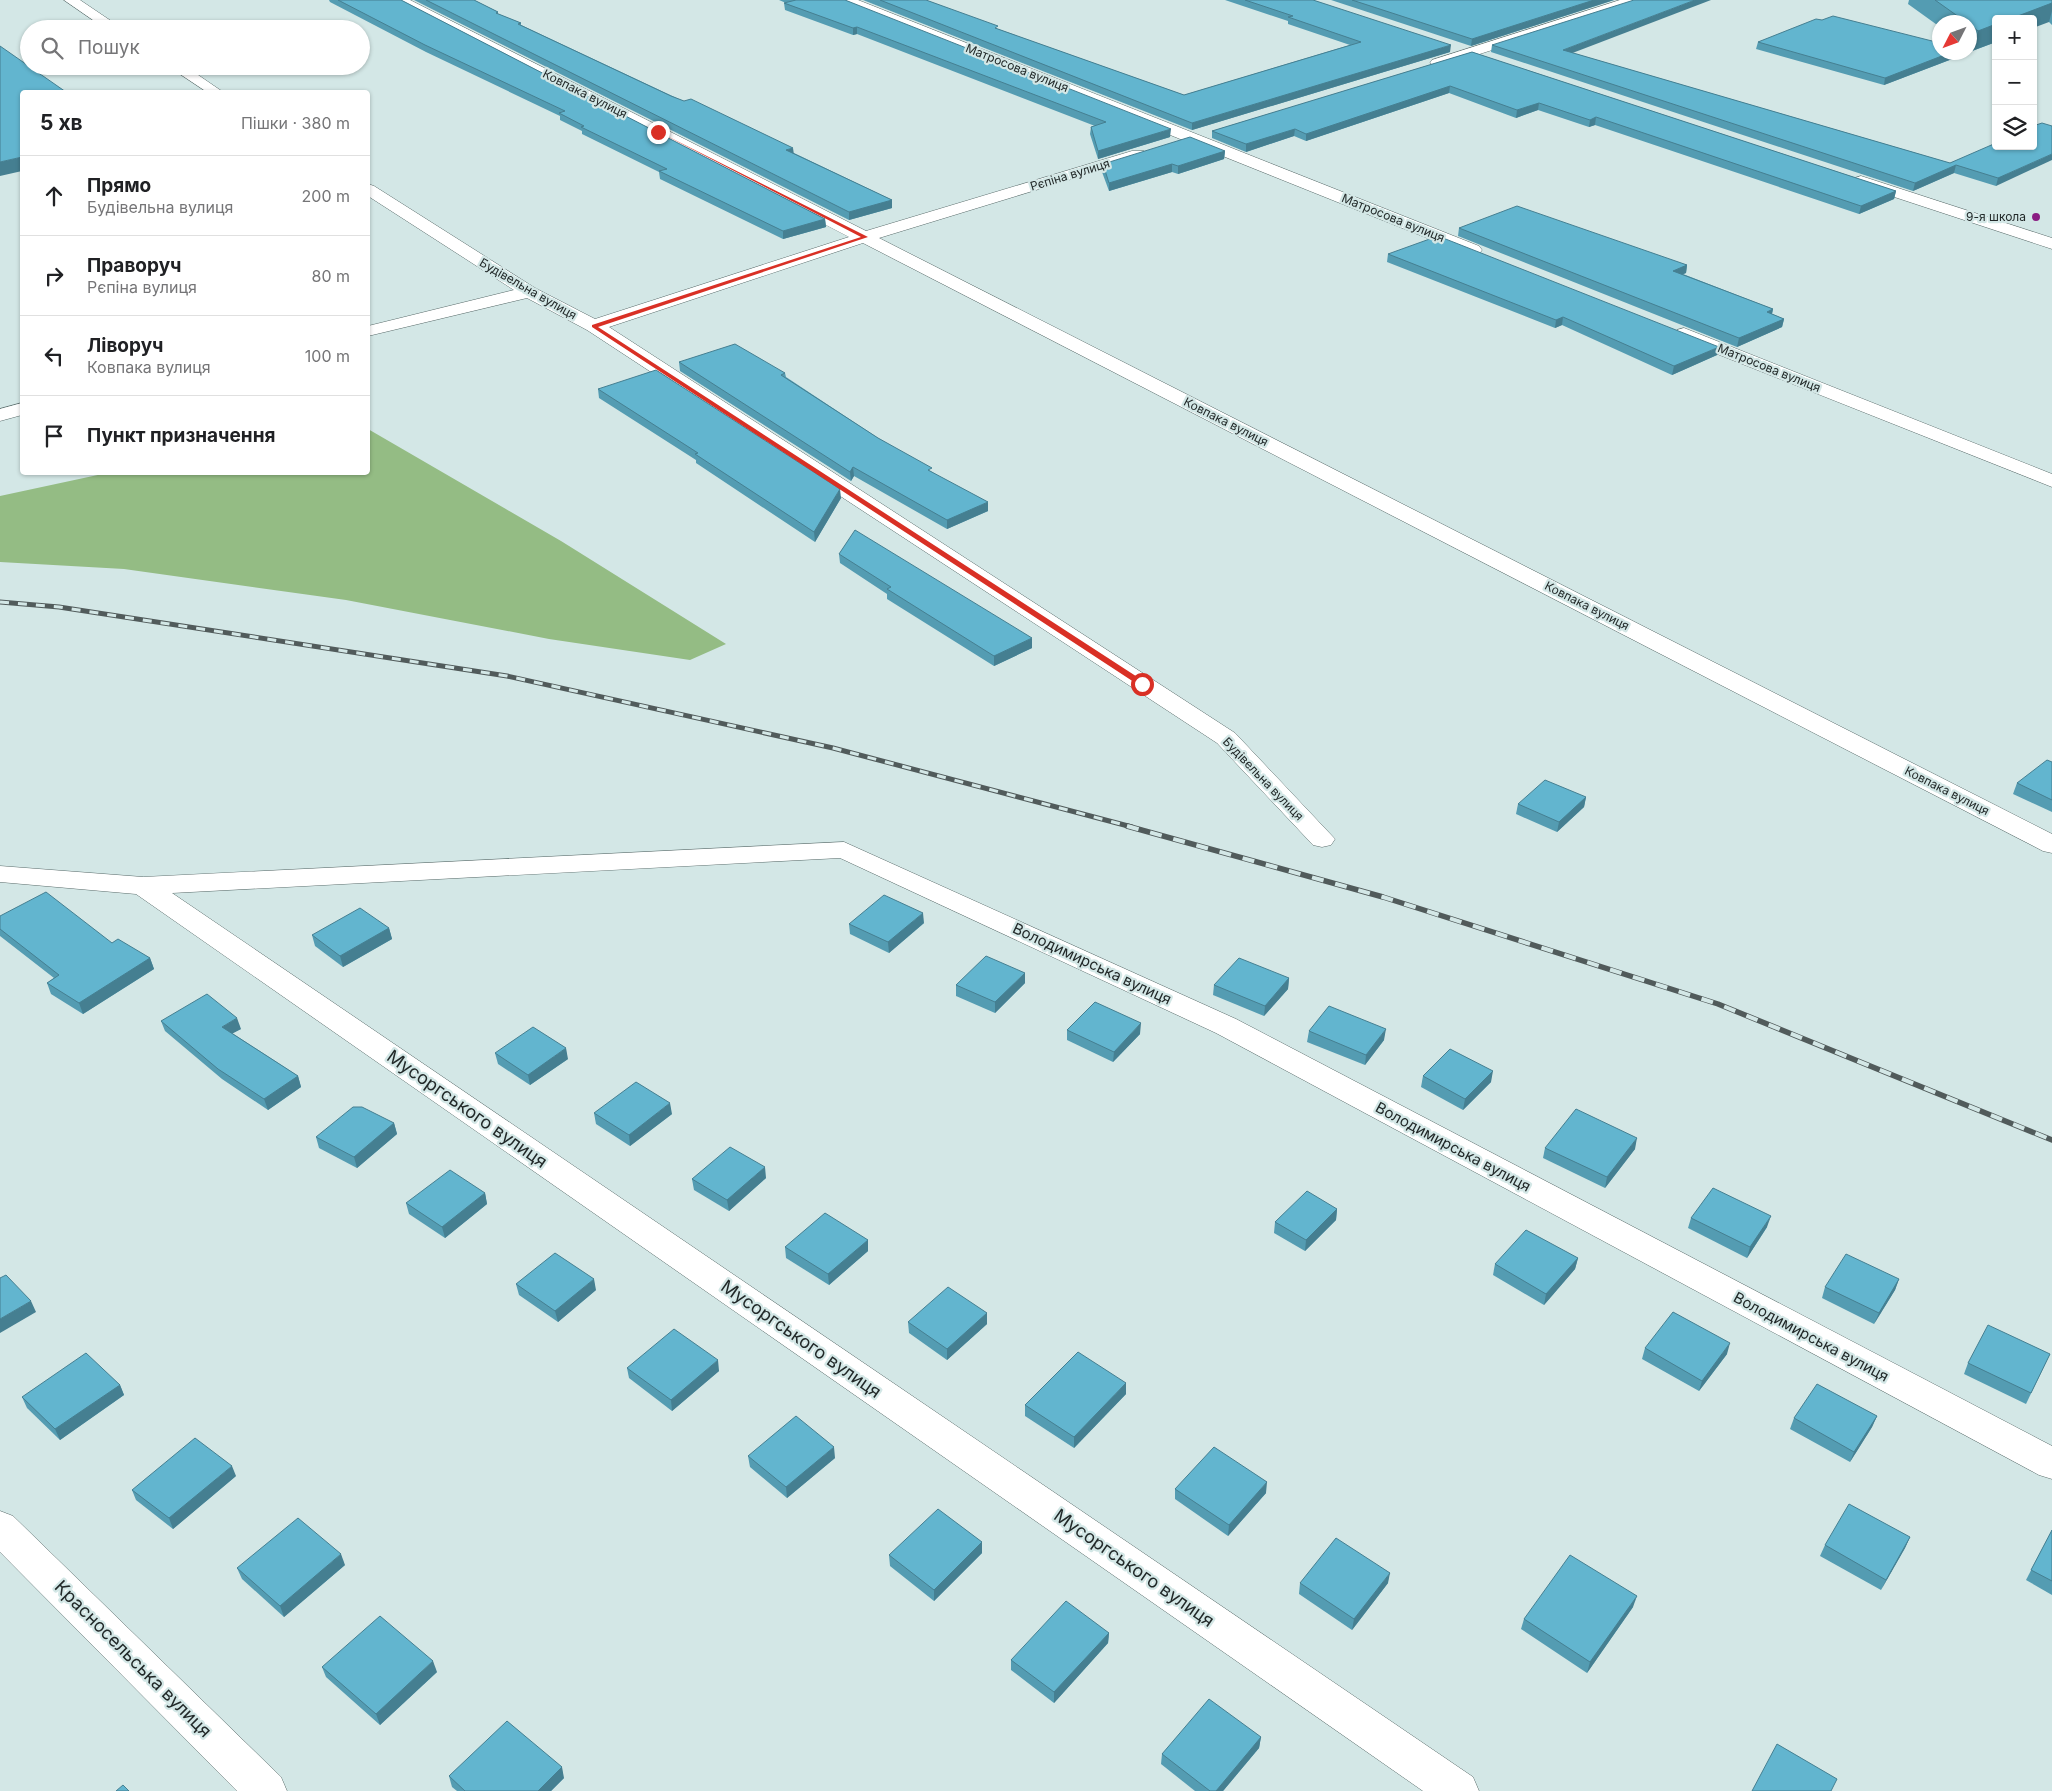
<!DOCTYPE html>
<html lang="uk">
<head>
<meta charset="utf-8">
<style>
	:root { --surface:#fff; --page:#f2f2f2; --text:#202124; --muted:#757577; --line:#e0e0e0 }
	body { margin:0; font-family:Inter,sans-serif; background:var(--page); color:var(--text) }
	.controls { position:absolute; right:15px; top:15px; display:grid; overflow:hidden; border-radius:5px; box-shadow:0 1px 4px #0004 }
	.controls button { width:45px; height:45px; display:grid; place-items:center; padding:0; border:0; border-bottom:1px solid var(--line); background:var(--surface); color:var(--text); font:25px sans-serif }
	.compass { position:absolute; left:1932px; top:15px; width:45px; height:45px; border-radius:50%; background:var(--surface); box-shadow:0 1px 4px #0004; rotate:228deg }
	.stop { position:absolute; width:15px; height:15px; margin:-11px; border:4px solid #d93025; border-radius:50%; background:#fff }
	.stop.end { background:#d93025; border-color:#fff; box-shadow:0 1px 5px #0008 }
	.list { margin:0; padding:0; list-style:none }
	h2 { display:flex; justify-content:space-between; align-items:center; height:65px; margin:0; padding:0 20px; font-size:21px }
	h2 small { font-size:16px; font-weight:400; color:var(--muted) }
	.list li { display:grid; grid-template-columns:32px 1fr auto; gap:15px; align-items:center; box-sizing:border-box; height:80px; padding:0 20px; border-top:1px solid var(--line) }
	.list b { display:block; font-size:19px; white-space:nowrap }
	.list p { margin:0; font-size:16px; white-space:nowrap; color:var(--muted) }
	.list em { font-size:16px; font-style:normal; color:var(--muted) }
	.icon { flex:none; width:28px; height:28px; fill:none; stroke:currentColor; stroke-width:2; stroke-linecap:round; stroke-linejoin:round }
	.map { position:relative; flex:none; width:2052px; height:1791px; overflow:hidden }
	.search { position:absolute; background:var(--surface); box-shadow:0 1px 4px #0004; left:20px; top:20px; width:350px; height:55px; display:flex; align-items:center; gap:12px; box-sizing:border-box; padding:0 18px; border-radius:28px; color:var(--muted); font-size:19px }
	.panel { position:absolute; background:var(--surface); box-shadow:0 1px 4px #0004; left:20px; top:90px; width:350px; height:385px; border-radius:5px }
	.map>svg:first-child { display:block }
</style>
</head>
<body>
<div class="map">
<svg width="2052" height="1791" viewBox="0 0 2052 1791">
	<rect width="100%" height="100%" fill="#d3e7e6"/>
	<!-- forest -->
	<polygon fill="#94bc84" points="368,429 561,541 726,644 690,660 549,639 346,600 124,569 0,562 0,496 107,473 368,472"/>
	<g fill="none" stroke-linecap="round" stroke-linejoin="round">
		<defs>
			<g id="minor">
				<polygon points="64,0 80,0 123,29 106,29"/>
				<polygon points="393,0 410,0 866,231 1132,151 1144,151 1146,154 1144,157 879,238 2052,834 2052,853 2043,851 863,243 609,327 1235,733 1335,839 1331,845 1322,847 1313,845 1217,743 587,330 527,298 368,336 368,326 514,290 368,196 368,184 374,186 535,288 595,319 849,237"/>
				<polygon points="839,0 858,0 1479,246 1482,250 1479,254 1467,254 841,3"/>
				<polygon points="1620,0 1641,0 1639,3 1442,66 1437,67 1430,63 1432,60"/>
				<polygon points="168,66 185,66 223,92 207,92"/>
				<polygon points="1861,176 2052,238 2052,249 1855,184 1853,181 1855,178"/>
				<polygon points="1684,328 2052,474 2052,487 1677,338 1675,334 1677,330"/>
				<polygon points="22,403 22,415 0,421 0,409"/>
				<polygon points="844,842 1236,1019 2052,1446 2052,1479 2039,1475 1216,1033 840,858 172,893 1473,1777 1479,1791 1423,1791 136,894 0,882 0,866 143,877"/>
				<polygon points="0,1511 13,1516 281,1777 287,1791 237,1791 0,1552"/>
			</g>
		</defs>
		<!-- minor casing -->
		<use href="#minor" stroke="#5a6c6b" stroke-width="1"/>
		<!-- minor -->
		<use href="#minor" fill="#fff" fill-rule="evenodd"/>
		<defs>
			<polyline id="rail-far1" points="0,602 59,607 507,676 833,748 1132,827"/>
			<polyline id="rail" points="1127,826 1383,897 1718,1004 2052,1140"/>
		</defs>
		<!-- rail-far1 casing -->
		<use href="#rail-far1" stroke="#515b5b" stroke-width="5"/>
		<!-- rail casing -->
		<use href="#rail" stroke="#515b5b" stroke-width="5.5"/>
		<!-- rail-far1 -->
		<use href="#rail-far1" stroke="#d3e7e6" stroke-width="3" stroke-dasharray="9" stroke-linecap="butt"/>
		<!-- rail -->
		<use href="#rail" stroke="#d3e7e6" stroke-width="4" stroke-dasharray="12" stroke-linecap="butt"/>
	</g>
	<!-- wall -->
	<g fill="#549cb2">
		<polygon points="329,0 401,0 825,219 826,227 783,239 660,179 659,172 582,134 582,131 560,120 560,116 426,52 330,2"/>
		<polygon points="414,0 474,0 498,12 498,14 521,23 521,25 794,153 892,200 892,208 849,220"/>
		<polygon points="779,0 845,0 1170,137 1098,159 1090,134 1091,127 1095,126 857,34 853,35 785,10 784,3 786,3"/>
		<polygon points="863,0 926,0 998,29 1184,95 1350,45 1288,24 1288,21 1225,0 1313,0 1450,52 1192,130"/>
		<polygon points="1331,0 1614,0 1471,46"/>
		<polygon points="1909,0 2052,0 2052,25 2049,22 1996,19 1996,42 1972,51 1970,49 1970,22 1940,22 1940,27 1908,4"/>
		<polygon points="1758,42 1960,56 1884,85 1756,49"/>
		<polygon points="1492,45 1573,53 1950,163 2033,146 1996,186 1954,173 1913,191 1491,52"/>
		<polygon points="1472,52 1896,191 1894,199 1859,214 1595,125 1589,127 1538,110 1516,118 1449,93 1306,141 1294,136 1246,152 1212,138 1212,131"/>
		<polygon points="1225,151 1224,159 1178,174 1172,172 1109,191 1102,172 1103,164"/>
		<polygon points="1459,228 1687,265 1686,273 1683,274 1773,309 1772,314 1784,319 1782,327 1737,347 1458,236"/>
		<polygon points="1388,254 1717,355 1672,375 1562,325 1555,328 1387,262"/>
		<polygon points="679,362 785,373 786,377 878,438 932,472 988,511 947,529 854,476 851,481 680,371"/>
		<polygon points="598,389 841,498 815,542 696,463 696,460 599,398"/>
		<polygon points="839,554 1032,648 994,666 887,599 887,594 840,563"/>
		<polygon points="2052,762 2052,812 2013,794 2017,783"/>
		<polygon points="1586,797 1584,807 1557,832 1516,814 1518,804"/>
		<polygon points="0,916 112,943 150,958 154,969 83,1014 51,994 47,983 54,978 0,936"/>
		<polygon points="924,923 889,953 850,934 849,924"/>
		<polygon points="389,928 392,939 343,967 315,946 312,935"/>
		<polygon points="1289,978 1288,989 1264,1016 1213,995 1214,985"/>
		<polygon points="1025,983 995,1013 956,996 956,985"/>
		<polygon points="161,1021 241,1029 232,1033 298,1076 301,1087 268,1110 222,1079 165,1031"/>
		<polygon points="1067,1030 1140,1034 1113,1062 1067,1040"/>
		<polygon points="1309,1031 1384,1040 1365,1065 1307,1042"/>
		<polygon points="495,1053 568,1059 530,1085 498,1064"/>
		<polygon points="1423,1076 1491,1082 1463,1110 1421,1087"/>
		<polygon points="594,1113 672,1114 630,1146 596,1124"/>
		<polygon points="394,1123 397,1134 357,1168 319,1148 316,1137"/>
		<polygon points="1545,1148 1635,1149 1605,1188 1543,1158"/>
		<polygon points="766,1178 729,1211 694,1190 692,1179"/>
		<polygon points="485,1193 487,1204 445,1238 409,1214 406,1203"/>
		<polygon points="1337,1209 1336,1220 1305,1251 1274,1233 1275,1222"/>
		<polygon points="1691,1218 1767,1227 1747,1258 1688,1228"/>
		<polygon points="868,1240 868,1251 829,1285 786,1258 785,1247"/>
		<polygon points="1578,1258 1575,1269 1544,1305 1493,1275 1495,1264"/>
		<polygon points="1899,1279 1895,1290 1874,1324 1822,1298 1825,1287"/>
		<polygon points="516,1284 596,1290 558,1322 519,1295"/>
		<polygon points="987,1313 987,1324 947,1360 909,1333 908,1322"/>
		<polygon points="1645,1348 1727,1354 1699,1391 1642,1359"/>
		<polygon points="2050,1354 2026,1404 1964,1374 1968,1363"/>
		<polygon points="627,1368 719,1371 672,1411 629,1378"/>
		<polygon points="120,1385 124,1395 60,1440 27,1408 22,1397"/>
		<polygon points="1126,1394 1074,1448 1025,1416 1025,1405"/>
		<polygon points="1877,1416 1872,1427 1850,1462 1790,1429 1794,1418"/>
		<polygon points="748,1456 835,1458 787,1498 750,1467"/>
		<polygon points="236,1476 173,1529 136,1500 132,1490"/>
		<polygon points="1175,1489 1266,1493 1228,1536 1175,1499"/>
		<polygon points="2052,1530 2052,1595 2026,1580"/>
		<polygon points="1910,1537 1905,1548 1881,1590 1820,1556 1825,1545"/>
		<polygon points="982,1542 982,1553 934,1601 890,1566 889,1555"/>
		<polygon points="345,1565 284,1617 242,1579 237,1568"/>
		<polygon points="1300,1583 1388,1583 1352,1630 1299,1594"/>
		<polygon points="1633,1607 1587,1673 1521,1629 1524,1619"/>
		<polygon points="1109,1633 1108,1643 1054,1703 1011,1670 1011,1660"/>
		<polygon points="322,1667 437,1672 380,1725 326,1677"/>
		<polygon points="1261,1737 1259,1748 1223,1791 1195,1791 1161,1764 1162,1754"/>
		<polygon points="449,1776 564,1778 551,1791 457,1791 452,1787"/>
	</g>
	<!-- shaded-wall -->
	<g fill="#457f91">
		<polygon points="1594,0 1614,0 1471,46 1472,39"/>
		<polygon points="1695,0 1711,0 1562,57 1563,50"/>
		<polygon points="2052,3 2052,11 2049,22 2033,28 2033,19 2010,19"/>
		<polygon points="1996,24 1996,42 1972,51 1978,31"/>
		<polygon points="857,27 857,34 853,35 853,28"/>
		<polygon points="1451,45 1450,52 1192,130 1192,123"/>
		<polygon points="1952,52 1961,52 1960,56 1884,85 1885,78"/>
		<polygon points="1450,86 1449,93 1306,141 1306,134"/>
		<polygon points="1539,103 1538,110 1516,118 1517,110"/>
		<polygon points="1596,117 1595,125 1589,127 1590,120"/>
		<polygon points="1171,129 1170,137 1098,159 1098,151"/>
		<polygon points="1295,129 1294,136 1246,152 1246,144"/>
		<polygon points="793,148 794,155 786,150"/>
		<polygon points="1225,151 1224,159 1178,174 1178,166"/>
		<polygon points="2052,154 2052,160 1996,186 1998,178"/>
		<polygon points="22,157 22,171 0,176 0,162"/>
		<polygon points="1172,164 1172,172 1109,191 1109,183"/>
		<polygon points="1956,165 1954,173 1913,191 1915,183"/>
		<polygon points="1896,191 1894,199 1859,214 1861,206"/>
		<polygon points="892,200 892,208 849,220 849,212"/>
		<polygon points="825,219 826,227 783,239 783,231"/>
		<polygon points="1687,265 1686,273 1671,279 1673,271"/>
		<polygon points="1773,309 1771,318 1767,312"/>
		<polygon points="1563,317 1562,325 1555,328 1556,320"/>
		<polygon points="1784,319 1782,327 1737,347 1739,338"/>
		<polygon points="1719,347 1717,355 1672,375 1674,366"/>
		<polygon points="853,467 854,476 851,481 850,472"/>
		<polygon points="840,489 841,498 815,542 814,532"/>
		<polygon points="988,502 988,511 947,529 947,520"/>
		<polygon points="1032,638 1032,648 994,666 994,656"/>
		<polygon points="1586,797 1584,807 1557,832 1559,822"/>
		<polygon points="923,913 924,923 889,953 888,942"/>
		<polygon points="389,928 392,939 343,967 340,956"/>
		<polygon points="150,958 154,969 83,1014 79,1003"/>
		<polygon points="1025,973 1025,983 995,1013 995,1002"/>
		<polygon points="1289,978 1288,989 1264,1016 1265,1006"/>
		<polygon points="237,1018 241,1029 226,1037 222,1027"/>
		<polygon points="1141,1023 1140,1034 1113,1062 1114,1052"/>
		<polygon points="1386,1029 1384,1040 1365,1065 1366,1055"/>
		<polygon points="566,1048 568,1059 530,1085 528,1075"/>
		<polygon points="1493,1071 1491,1082 1463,1110 1465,1099"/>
		<polygon points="298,1076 301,1087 268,1110 264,1099"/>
		<polygon points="670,1103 672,1114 630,1146 629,1135"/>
		<polygon points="394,1123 397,1134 357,1168 354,1157"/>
		<polygon points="1637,1138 1635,1149 1605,1188 1607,1177"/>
		<polygon points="765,1167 766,1178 729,1211 727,1200"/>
		<polygon points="485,1193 487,1204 445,1238 442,1227"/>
		<polygon points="1337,1209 1336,1220 1305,1251 1306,1240"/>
		<polygon points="1771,1216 1767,1227 1747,1258 1750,1247"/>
		<polygon points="868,1240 868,1251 829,1285 828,1274"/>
		<polygon points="1578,1258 1575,1269 1544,1305 1546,1294"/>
		<polygon points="594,1279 596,1290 558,1322 555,1311"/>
		<polygon points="1899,1279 1895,1290 1874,1324 1879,1313"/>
		<polygon points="31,1301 36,1312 0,1333 0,1319"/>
		<polygon points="987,1313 987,1324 947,1360 947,1349"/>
		<polygon points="1730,1343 1727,1354 1699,1391 1702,1381"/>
		<polygon points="718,1360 719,1371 672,1411 671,1400"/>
		<polygon points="1126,1383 1126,1394 1074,1448 1074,1437"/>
		<polygon points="120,1385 124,1395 60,1440 55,1429"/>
		<polygon points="1877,1416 1872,1427 1850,1462 1854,1452"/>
		<polygon points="834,1447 835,1458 787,1498 786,1487"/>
		<polygon points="232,1466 236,1476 173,1529 169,1518"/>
		<polygon points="1267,1482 1266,1493 1228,1536 1229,1525"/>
		<polygon points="1910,1537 1905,1548 1881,1590 1886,1580"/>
		<polygon points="982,1542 982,1553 934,1601 934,1590"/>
		<polygon points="341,1554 345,1565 284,1617 280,1606"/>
		<polygon points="1390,1573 1388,1583 1352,1630 1354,1619"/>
		<polygon points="1637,1596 1633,1607 1587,1673 1590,1662"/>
		<polygon points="1109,1633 1108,1643 1054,1703 1054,1692"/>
		<polygon points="433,1661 437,1672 380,1725 376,1714"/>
		<polygon points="1261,1737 1259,1748 1223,1791 1216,1791"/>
		<polygon points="562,1767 564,1778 551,1791 538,1791"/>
	</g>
	<!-- building -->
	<g fill="#62b5cf" stroke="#457f91">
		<polygon points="338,0 401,0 825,219 783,231 659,171 667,169 581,127 584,126 559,113 565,111 425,45"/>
		<polygon points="426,0 474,0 498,12 496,13 521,23 518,24 671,96 684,101 691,99 793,148 786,150 892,200 849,212"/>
		<polygon points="796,0 845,0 1171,129 1098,151 1091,127 1106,122 857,27 853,28 784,3"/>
		<polygon points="880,0 926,0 998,26 995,28 1184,95 1361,42 1288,17 1293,16 1245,0 1313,0 1451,45 1192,123"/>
		<polygon points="1352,0 1594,0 1472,39"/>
		<polygon points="1634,0 1695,0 1563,50 1950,163 1996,143 1996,146 2033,146 2033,126 2042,123 2052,126 2052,154 1998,178 1956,165 1915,183 1492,45"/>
		<polygon points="1935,0 2052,0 2052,3 2010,19 1996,19 1996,24 1978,31 1970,25 1970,22 1966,22"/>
		<polygon points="1833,16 1940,43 1940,52 1952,52 1885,78 1758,42 1816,19 1822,20"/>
		<polygon points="0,46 66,92 22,92 22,124 20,125 22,127 22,157 0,162"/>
		<polygon points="1472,52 1896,191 1861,206 1596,117 1590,120 1539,103 1517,110 1450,86 1306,134 1295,129 1246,144 1212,131"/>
		<polygon points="1190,137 1225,151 1178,166 1172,164 1109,183 1103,164"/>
		<polygon points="1517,206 1687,265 1673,271 1773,309 1767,312 1784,319 1739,338 1459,228"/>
		<polygon points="1438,236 1719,347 1674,366 1563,317 1556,320 1388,254"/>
		<polygon points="735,344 785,373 781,375 878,438 932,468 928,470 988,502 947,520 853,467 850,472 679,362"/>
		<polygon points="656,370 840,489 814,532 695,454 698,453 598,389"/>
		<polygon points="855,530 1032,638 994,656 887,589 891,587 839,554"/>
		<polygon points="2047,760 2052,762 2052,800 2017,783"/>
		<polygon points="1545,780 1586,797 1559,822 1518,804"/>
		<polygon points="46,892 112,943 118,939 150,958 79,1003 47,983 59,975 0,929 0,916"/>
		<polygon points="884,895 923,913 888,942 849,924"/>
		<polygon points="360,908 389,928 340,956 312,935"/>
		<polygon points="986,956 1025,973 995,1002 956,985"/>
		<polygon points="1239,958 1289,978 1265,1006 1214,985"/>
		<polygon points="207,994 237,1018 222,1027 298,1076 264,1099 218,1069 161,1021"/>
		<polygon points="1095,1002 1141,1023 1114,1052 1067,1030"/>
		<polygon points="1329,1006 1386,1029 1366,1055 1309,1031"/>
		<polygon points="533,1027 566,1048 528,1075 495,1053"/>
		<polygon points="1450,1049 1493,1071 1465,1099 1423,1076"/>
		<polygon points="636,1082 670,1103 629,1135 594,1113"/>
		<polygon points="353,1107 362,1107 394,1123 354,1157 316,1137"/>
		<polygon points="1576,1109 1637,1138 1607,1177 1545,1148"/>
		<polygon points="730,1147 765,1167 727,1200 692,1179"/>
		<polygon points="450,1170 485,1193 442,1227 406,1203"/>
		<polygon points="1713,1188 1771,1216 1750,1247 1691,1218"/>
		<polygon points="1307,1191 1337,1209 1306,1240 1275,1222"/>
		<polygon points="825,1213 868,1240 828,1274 785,1247"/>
		<polygon points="1526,1230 1578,1258 1546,1294 1495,1264"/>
		<polygon points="555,1253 594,1279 555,1311 516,1284"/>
		<polygon points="1846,1254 1899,1279 1879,1313 1825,1287"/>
		<polygon points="6,1275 31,1301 0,1319 0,1278"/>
		<polygon points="948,1287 987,1313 947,1349 908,1322"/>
		<polygon points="1673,1312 1730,1343 1702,1381 1645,1348"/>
		<polygon points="1988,1325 2050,1354 2031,1393 1968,1363"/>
		<polygon points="674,1329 718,1360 671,1400 627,1368"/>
		<polygon points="1078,1352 1126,1383 1074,1437 1025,1405"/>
		<polygon points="86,1353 120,1385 55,1429 22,1397"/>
		<polygon points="1817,1384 1877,1416 1854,1452 1794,1418"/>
		<polygon points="796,1416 834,1447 786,1487 748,1456"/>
		<polygon points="195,1438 232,1466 169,1518 132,1490"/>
		<polygon points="1214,1447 1267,1482 1229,1525 1175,1489"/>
		<polygon points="1849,1504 1910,1537 1886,1580 1825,1545"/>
		<polygon points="938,1509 982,1542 934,1590 889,1555"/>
		<polygon points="298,1518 341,1554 280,1606 237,1568"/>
		<polygon points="2052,1530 2052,1581 2031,1570"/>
		<polygon points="1336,1538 1390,1573 1354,1619 1300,1583"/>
		<polygon points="1570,1555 1637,1596 1590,1662 1524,1619"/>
		<polygon points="1066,1601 1109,1633 1054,1692 1011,1660"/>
		<polygon points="380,1616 433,1661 376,1714 322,1667"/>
		<polygon points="1209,1699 1261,1737 1216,1791 1210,1791 1162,1754"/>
		<polygon points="507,1721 562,1767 538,1791 465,1791 449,1776"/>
		<polygon points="1777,1744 1837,1779 1831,1791 1752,1791"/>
		<polygon points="123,1785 129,1791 116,1791"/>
	</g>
	<!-- route -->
	<polygon fill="#d93025" points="657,131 868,237 598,327 1145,682 1145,686 1140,686 592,327 592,325 861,237"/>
	<!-- markers -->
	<circle fill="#8a1d82" stroke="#d3e7e6" stroke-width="2" cx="2036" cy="217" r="5"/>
	<g text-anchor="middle" stroke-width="4.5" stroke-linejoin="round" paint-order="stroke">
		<!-- far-street labels -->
		<g font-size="12" fill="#222929" stroke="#d3e7e6">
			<text transform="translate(1017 68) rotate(22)" y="4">Матросова вулиця</text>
			<text transform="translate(585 94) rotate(27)" y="4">Ковпака вулиця</text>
			<text transform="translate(1070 175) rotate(-17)" y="4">Рєпіна вулиця</text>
			<text transform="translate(1393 218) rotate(22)" y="4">Матросова вулиця</text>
			<text transform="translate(528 289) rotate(30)" y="4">Будівельна вулиця</text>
			<text transform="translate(1769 368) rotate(22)" y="4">Матросова вулиця</text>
			<text transform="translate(1226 422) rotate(27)" y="4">Ковпака вулиця</text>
			<text transform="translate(1587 606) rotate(27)" y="4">Ковпака вулиця</text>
			<text transform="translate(1263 779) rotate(46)" y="4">Будівельна вулиця</text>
			<text transform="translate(1947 791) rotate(27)" y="4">Ковпака вулиця</text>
		</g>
		<!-- far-poi labels -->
		<g font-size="12" fill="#222929" stroke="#d3e7e6" text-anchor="end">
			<text x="2026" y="221">9-я школа</text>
		</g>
		<!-- street labels -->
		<g font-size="15" fill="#222929" stroke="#d3e7e6">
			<text transform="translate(1092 964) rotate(25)" y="5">Володимирська вулиця</text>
			<text transform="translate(1453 1147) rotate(28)" y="5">Володимирська вулиця</text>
			<text transform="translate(1811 1337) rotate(28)" y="5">Володимирська вулиця</text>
		</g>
		<!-- near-street labels -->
		<g font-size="18" fill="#222929" stroke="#d3e7e6">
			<text transform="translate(467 1109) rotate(35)" y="6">Мусоргського вулиця</text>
			<text transform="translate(801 1339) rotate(35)" y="6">Мусоргського вулиця</text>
			<text transform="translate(1134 1568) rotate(35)" y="6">Мусоргського вулиця</text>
			<text transform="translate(133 1659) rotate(45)" y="6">Красносельська вулиця</text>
		</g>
	</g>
</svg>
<div class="controls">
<button>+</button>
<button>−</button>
<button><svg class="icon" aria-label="layers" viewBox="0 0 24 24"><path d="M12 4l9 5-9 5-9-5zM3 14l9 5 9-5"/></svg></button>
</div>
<svg class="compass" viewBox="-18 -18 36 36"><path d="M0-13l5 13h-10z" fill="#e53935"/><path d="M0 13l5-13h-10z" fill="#757577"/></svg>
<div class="stop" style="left:1142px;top:684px"></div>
<div class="stop end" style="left:658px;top:132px"></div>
<div class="search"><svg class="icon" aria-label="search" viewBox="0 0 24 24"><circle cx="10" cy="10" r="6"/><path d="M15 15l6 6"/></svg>Пошук</div>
<section class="panel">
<h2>5 хв<small>Пішки · 380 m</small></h2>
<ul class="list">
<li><svg class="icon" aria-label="ahead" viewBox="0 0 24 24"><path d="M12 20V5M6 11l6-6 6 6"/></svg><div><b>Прямо</b><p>Будівельна вулиця</p></div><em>200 m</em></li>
<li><svg class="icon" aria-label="right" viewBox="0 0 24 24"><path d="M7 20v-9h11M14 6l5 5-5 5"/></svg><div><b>Праворуч</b><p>Рєпіна вулиця</p></div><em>80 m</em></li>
<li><svg class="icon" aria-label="left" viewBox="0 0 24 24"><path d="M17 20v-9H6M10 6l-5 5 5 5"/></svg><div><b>Ліворуч</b><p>Ковпака вулиця</p></div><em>100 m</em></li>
<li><svg class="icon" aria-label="arrive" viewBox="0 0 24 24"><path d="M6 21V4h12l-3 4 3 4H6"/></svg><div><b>Пункт призначення</b></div></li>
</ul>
</section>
</div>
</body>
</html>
